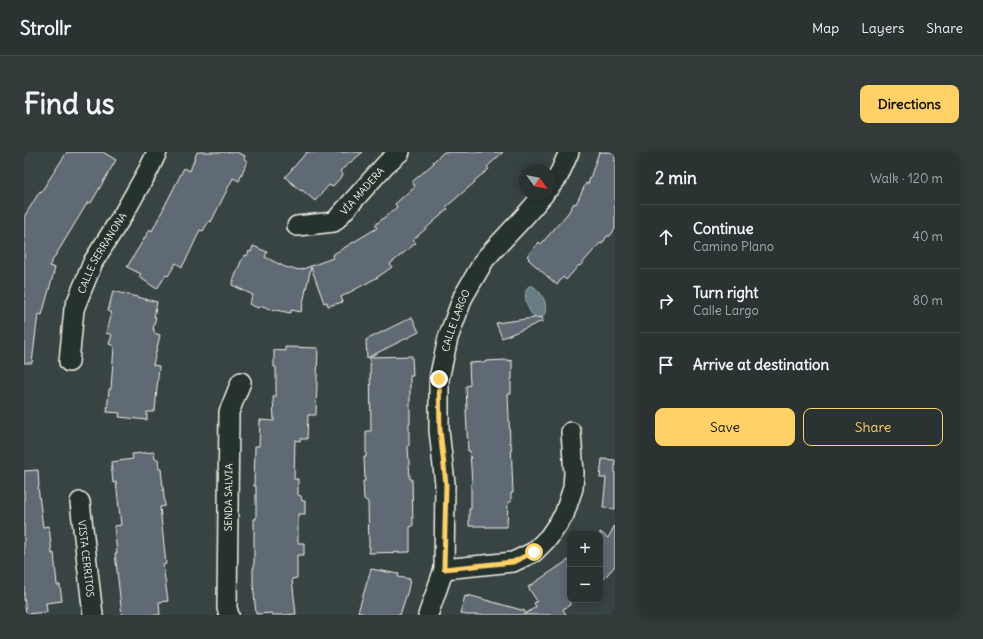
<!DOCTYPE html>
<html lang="en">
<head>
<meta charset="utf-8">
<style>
	:root { --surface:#2a3332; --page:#323b3a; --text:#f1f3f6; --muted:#a5aaac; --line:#464e4d; --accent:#ffd166 }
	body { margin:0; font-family:Delius,sans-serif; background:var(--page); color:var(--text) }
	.controls { position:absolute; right:12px; bottom:12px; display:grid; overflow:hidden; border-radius:8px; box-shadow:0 2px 10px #0003 }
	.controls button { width:36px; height:36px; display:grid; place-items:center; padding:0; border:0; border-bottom:1px solid var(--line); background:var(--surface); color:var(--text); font:20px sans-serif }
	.compass { position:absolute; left:495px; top:12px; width:36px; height:36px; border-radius:50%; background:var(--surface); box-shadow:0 2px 10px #0003; rotate:123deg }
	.stop { position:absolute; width:12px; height:12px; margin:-9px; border:3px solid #ffd166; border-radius:50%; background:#fff }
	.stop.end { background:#ffd166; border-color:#fff; box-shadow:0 1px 4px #0008 }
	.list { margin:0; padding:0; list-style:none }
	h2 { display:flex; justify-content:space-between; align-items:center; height:52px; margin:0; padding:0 16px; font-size:17px }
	h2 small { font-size:13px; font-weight:400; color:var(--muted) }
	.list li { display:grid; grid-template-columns:26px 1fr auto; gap:12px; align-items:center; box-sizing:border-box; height:64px; padding:0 16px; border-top:1px solid var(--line) }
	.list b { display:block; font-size:15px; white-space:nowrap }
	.list p { margin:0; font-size:13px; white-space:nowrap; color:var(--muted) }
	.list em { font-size:13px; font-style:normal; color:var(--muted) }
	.actions { display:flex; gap:8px; padding:12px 16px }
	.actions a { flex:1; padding:9px 0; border:1px solid var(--accent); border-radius:8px; text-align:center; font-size:14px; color:var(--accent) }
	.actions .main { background:var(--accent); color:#111 }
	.icon { flex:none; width:22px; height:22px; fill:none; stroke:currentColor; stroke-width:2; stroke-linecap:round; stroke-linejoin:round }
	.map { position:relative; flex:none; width:591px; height:463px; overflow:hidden; border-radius:8px }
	header { display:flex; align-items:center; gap:24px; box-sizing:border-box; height:56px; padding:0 20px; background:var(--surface); border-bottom:1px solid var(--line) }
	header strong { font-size:19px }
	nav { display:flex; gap:22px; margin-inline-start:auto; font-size:14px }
	.intro { display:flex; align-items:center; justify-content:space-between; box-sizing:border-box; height:96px; padding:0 24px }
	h1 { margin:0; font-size:28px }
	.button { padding:10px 18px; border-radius:8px; background:var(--accent); color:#111; font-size:14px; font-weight:700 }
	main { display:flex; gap:24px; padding:0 24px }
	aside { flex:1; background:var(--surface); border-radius:8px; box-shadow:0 2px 10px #0003 }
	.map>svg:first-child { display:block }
</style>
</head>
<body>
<header>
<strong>Strollr</strong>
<nav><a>Map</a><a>Layers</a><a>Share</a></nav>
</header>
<div class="intro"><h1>Find us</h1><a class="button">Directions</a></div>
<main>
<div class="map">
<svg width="591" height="463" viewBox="0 0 591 463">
	<rect width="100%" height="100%" fill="#384443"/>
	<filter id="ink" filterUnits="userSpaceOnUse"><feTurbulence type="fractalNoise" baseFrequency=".025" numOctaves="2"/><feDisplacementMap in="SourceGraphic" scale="8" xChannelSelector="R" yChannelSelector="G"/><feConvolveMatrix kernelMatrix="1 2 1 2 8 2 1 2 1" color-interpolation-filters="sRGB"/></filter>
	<g filter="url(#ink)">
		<!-- water -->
		<path fill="#677c85" stroke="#9fabad" d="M505,134H509C517,140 524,150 521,161C520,163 519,165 517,166C510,170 503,155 502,149C501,144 501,138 505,134Z"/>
		<!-- building -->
		<g fill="#616b75" stroke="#f4f1e8">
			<polygon points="43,0 79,0 92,8 67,51 64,50 25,114 31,116 18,163 14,162 8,211 0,211 0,65 16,39 17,40"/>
			<polygon points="173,0 212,0 221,4 220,7 223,9 215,29 209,26 187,70 185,69 179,79 176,78 165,102 158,115 152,111 144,124 142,123 133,137 115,125 117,122 103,115 126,77 128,79 160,16 166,19"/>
			<polygon points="283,0 339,0 316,19 319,23 308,35 305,33 291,49 278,38 277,39 261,25 268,17"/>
			<polygon points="420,0 479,0 463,15 465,17 450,29 451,30 422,55 424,57 389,88 392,91 366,112 368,115 354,125 317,145 319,150 304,154 303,150 300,151 287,115 277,160 267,158 267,161 251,158 250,159 239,154 234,156 225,152 229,143 208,133 210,129 209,129 218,107 219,107 221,103 223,104 225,99 227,100 229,94 243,100 241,105 261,115 276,118 309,106 308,103 353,76 351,73 373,55 371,52 391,34 388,30 410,11 409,10"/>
			<polygon points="575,0 591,0 591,77 586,84 583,84 578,92 576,91 556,114 555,113 542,128 539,125 533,133 504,107 505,106 503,104 515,90 517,92 544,61 550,51 552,52 562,31 564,32"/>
			<polygon points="89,139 133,150 130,165 132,165 129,177 130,177 130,181 136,183 129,213 135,214 131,259 129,259 129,260 123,260 123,268 95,265 96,261 83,260 85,237 87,237 90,194 85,192 88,183 82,181 87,160 84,159"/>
			<polygon points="388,165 395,180 343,206 342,188"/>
			<polygon points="518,165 519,169 478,186 472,171"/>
			<polygon points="261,195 294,196 292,263 284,263 283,287 276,287 276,289 271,288 270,327 274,327 274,343 277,344 278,349 281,349 281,362 274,362 274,391 280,391 280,403 273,403 273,426 268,427 272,462 261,463 248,463 248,461 232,462 229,432 229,416 230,416 230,367 232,367 232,334 230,334 231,294 235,294 236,268 250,269 249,245 252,245 252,215 250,215 250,198 261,199"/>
			<polygon points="388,204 389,224 386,224 386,271 385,271 385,294 384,294 386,327 388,327 389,374 386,375 386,400 345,401 346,395 345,395 344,350 340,347 339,329 341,329 340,305 342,305 342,279 347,279 346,205"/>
			<polygon points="483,208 488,209 488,227 487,227 487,242 484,242 486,291 487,290 489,341 487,341 487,350 484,350 483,375 461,375 461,374 445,374 445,357 447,357 447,332 448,332 446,299 444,299 442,258 443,258 442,234 446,233 445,211 462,210 462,209"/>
			<polygon points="130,300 131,307 134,307 135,317 137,317 141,354 136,355 142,412 139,413 144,449 135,450 136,463 98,463 91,401 93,401 90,374 97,373 92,330 89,331 87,310 109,307 108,302"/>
			<polygon points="578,307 591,308 591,357 579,356 582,326 576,326"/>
			<polygon points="14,318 15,335 14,335 19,375 25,374 28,402 30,401 33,433 36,433 38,449 22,451 23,460 2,462 0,446 0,319"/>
			<polygon points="591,373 591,414 576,431 576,380 584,386"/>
			<polygon points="546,407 546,453 539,457 542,463 442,463 436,461 441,444 444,445 444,443 501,459 501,462 512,455 510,451 513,449 504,435"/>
			<polygon points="347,417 375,422 374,425 386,427 384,438 376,463 344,463 334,460"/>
		</g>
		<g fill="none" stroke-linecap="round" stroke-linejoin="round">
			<defs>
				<g id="minor">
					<polyline points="525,36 534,25 545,0"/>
					<path id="s1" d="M273,74L310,70L362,12L376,0"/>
					<path id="s2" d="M45,210L50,157L69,110L100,61L125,17L133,0"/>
					<path id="s3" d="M56,350L69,463"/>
					<polyline points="420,417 489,410 510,400 525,385 540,363 549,336 550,321 547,280"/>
					<path id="s4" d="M205,463L203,456L205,260L217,230"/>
					<path id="s5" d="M404,463L420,417L421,332L415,278V227L424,186L439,145L461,107L501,64L520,42"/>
				</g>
			</defs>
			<!-- minor casing -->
			<use href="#minor" stroke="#f4f1e8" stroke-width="22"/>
			<!-- minor -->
			<use href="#minor" stroke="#26332d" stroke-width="19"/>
		</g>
	</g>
	<g fill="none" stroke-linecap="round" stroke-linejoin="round" filter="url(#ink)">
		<!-- route -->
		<polyline stroke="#ffd166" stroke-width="5" points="415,227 416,278 422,332 420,417 489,410 510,400"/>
	</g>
	<g text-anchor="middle" stroke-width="3" stroke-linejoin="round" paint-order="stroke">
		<!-- street labels -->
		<g font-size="10" fill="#f4f1e8" stroke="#26332d">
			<text dy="4" stroke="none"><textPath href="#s1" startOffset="79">VÍA MADERA</textPath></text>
			<text dy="4" stroke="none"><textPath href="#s2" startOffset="116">CALLE SERRANONA</textPath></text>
			<text dy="4" stroke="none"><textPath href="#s5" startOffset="300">CALLE LARGO</textPath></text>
			<text dy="4" stroke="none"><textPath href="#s4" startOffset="118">SENDA SALVIA</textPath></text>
			<text dy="4" stroke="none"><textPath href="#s3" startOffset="57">VISTA CERRITOS</textPath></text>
		</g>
	</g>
</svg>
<div class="controls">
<button>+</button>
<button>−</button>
</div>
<svg class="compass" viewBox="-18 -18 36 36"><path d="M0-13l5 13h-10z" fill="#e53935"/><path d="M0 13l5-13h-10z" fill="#a5aaac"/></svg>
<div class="stop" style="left:510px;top:400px"></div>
<div class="stop end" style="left:415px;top:227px"></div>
</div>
<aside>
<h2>2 min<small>Walk · 120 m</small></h2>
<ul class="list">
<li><svg class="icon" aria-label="ahead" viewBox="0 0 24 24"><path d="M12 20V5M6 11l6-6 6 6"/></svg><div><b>Continue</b><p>Camino Plano</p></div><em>40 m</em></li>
<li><svg class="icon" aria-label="right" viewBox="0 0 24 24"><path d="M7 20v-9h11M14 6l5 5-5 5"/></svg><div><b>Turn right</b><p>Calle Largo</p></div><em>80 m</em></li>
<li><svg class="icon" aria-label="arrive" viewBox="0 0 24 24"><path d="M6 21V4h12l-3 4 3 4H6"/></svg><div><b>Arrive at destination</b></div></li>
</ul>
<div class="actions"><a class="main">Save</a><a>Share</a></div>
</aside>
</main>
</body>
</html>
